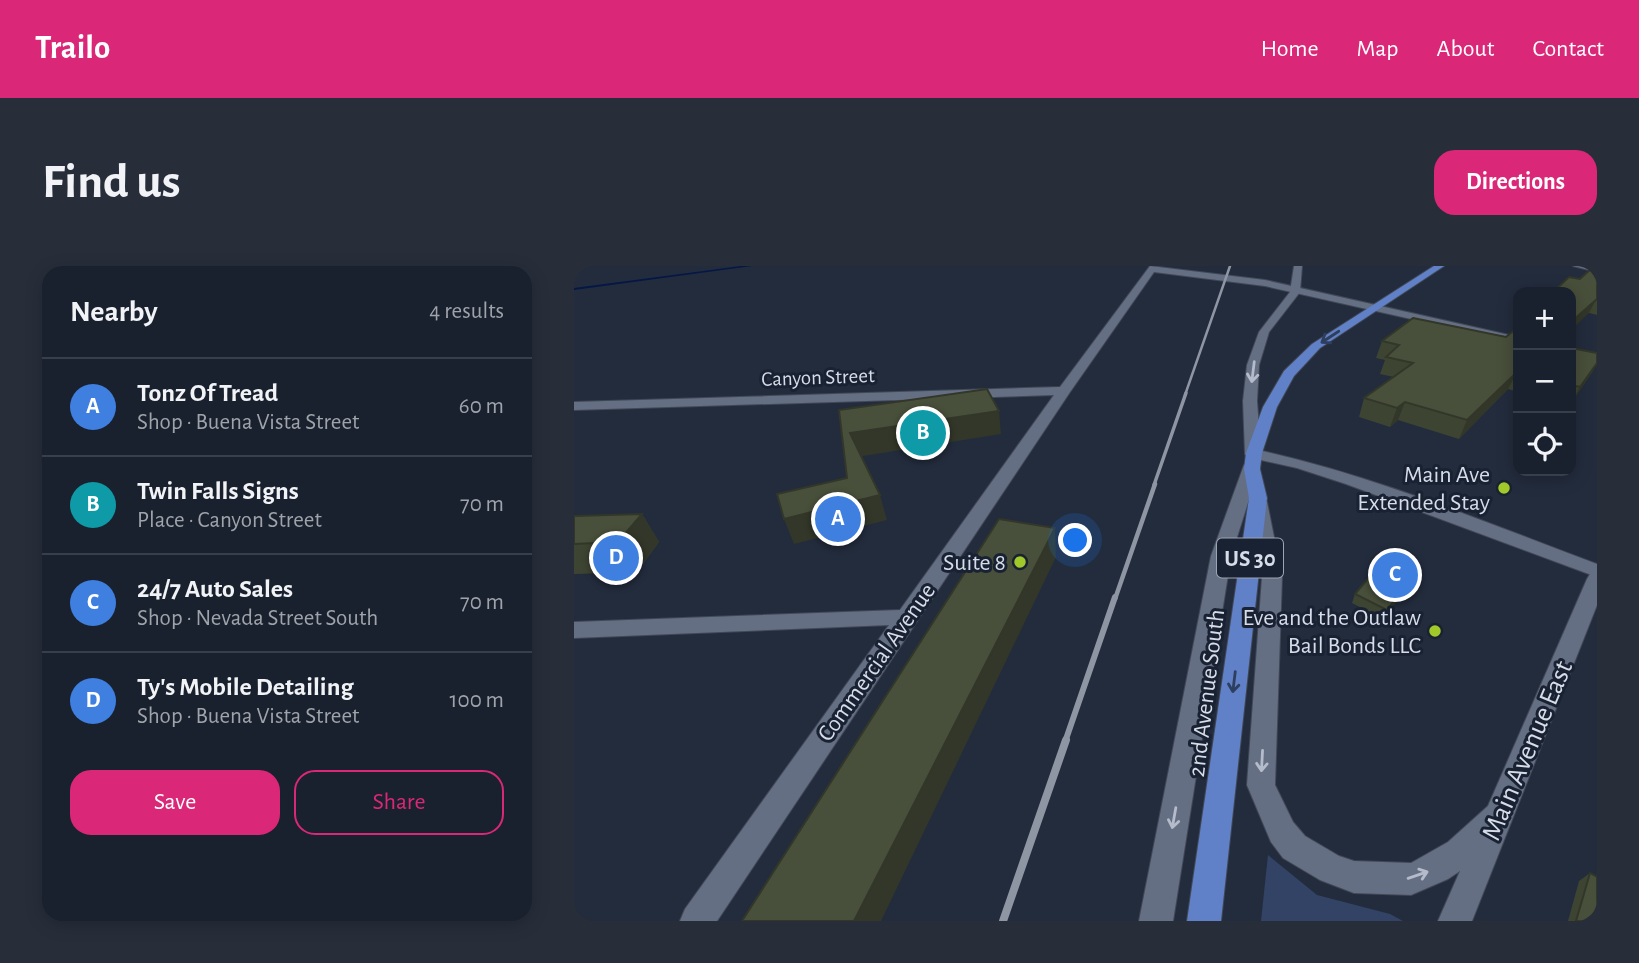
<!DOCTYPE html>
<html lang="en">
<head>
<meta charset="utf-8">
<style>
	:root { --surface:#1a212e; --page:#272e3a; --text:#f1f3f6; --muted:#9fa3aa; --line:#383e4a; --accent:#db2777 }
	body { margin:0; font-family:"Alegreya Sans",sans-serif; background:var(--page); color:var(--text) }
	.controls { position:absolute; right:21px; top:21px; display:grid; overflow:hidden; border-radius:14px; box-shadow:0 4px 18px #0003 }
	.controls button { width:63px; height:63px; display:grid; place-items:center; padding:0; border:0; border-bottom:2px solid var(--line); background:var(--surface); color:var(--text); font:35px sans-serif }
	.you { position:absolute; left:502px; top:275px; width:24px; height:24px; margin:-18px; border:5px solid #fff; border-radius:50%; background:#1a73e8; box-shadow:0 0 0 10px #1a73e833 }
	.badge { display:grid; place-items:center; width:46px; height:46px; border-radius:50%; background:var(--accent); color:#fff; font-size:23px; font-weight:700 }
	.pin { position:absolute; translate:-50% -50%; border:4px solid #fff; box-shadow:0 2px 7px #0006 }
	.list { margin:0; padding:0; list-style:none }
	h2 { display:flex; justify-content:space-between; align-items:center; height:91px; margin:0; padding:0 28px; font-size:30px }
	h2 small { font-size:23px; font-weight:400; color:var(--muted) }
	.list li { display:grid; grid-template-columns:46px 1fr auto; gap:21px; align-items:center; box-sizing:border-box; height:98px; padding:0 28px; border-top:2px solid var(--line) }
	.list b { display:block; font-size:26px; white-space:nowrap }
	.list p { margin:0; font-size:23px; white-space:nowrap; color:var(--muted) }
	.list em { font-size:23px; font-style:normal; color:var(--muted) }
	.actions { display:flex; gap:14px; padding:21px 28px }
	.actions a { flex:1; padding:16px 0; border:2px solid var(--accent); border-radius:21px; text-align:center; font-size:24px; color:var(--accent) }
	.actions .main { background:var(--accent); color:#fff }
	.icon { flex:none; width:38px; height:38px; fill:none; stroke:currentColor; stroke-width:2; stroke-linecap:round; stroke-linejoin:round }
	.map { position:relative; flex:none; width:1023px; height:655px; overflow:hidden; border-radius:21px }
	header { display:flex; align-items:center; gap:42px; box-sizing:border-box; height:98px; padding:0 35px; background:var(--accent); color:#fff }
	header strong { font-size:33px }
	nav { display:flex; gap:38px; margin-inline-start:auto; font-size:24px }
	.intro { display:flex; align-items:center; justify-content:space-between; box-sizing:border-box; height:168px; padding:0 42px }
	h1 { margin:0; font-size:49px }
	.button { padding:18px 32px; border-radius:21px; background:var(--accent); color:#fff; font-size:24px; font-weight:700 }
	main { display:flex; gap:42px; padding:0 42px }
	aside { flex:1; background:var(--surface); border-radius:21px; box-shadow:0 4px 18px #0003 }
	.map>svg:first-child { display:block }
</style>
</head>
<body>
<header>
<strong>Trailo</strong>
<nav><a>Home</a><a>Map</a><a>About</a><a>Contact</a></nav>
</header>
<div class="intro"><h1>Find us</h1><a class="button">Directions</a></div>
<main>
<aside>
<h2>Nearby<small>4 results</small></h2>
<ul class="list">
<li><span class="badge" style="background:#3f7fe0">A</span><div><b>Tonz Of Tread</b><p>Shop · Buena Vista Street</p></div><em>60 m</em></li>
<li><span class="badge" style="background:#0f9aa8">B</span><div><b>Twin Falls Signs</b><p>Place · Canyon Street</p></div><em>70 m</em></li>
<li><span class="badge" style="background:#3f7fe0">C</span><div><b>24/7 Auto Sales</b><p>Shop · Nevada Street South</p></div><em>70 m</em></li>
<li><span class="badge" style="background:#3f7fe0">D</span><div><b>Ty's Mobile Detailing</b><p>Shop · Buena Vista Street</p></div><em>100 m</em></li>
</ul>
<div class="actions"><a class="main">Save</a><a>Share</a></div>
</aside>
<div class="map">
<svg width="1023" height="655" viewBox="0 0 1023 655">
	<rect width="100%" height="100%" fill="#232c3d"/>
	<!-- green -->
	<polygon fill="#334365" points="694,589 743,629 816,648 829,655 687,655"/>
	<g fill="none" stroke-linecap="round" stroke-linejoin="round">
		<!-- stream -->
		<polygon fill="#051747" fill-rule="evenodd" points="167,0 178,0 0,24 0,22"/>
		<defs>
			<g id="street">
				<polygon points="576,0 691,14 944,71 944,77 691,20 580,6 496,126 143,655 106,655 111,643 315,359 0,372 0,356 326,344 480,129 0,144 0,136 486,121"/>
				<polygon points="999,0 1023,0 1023,6"/>
				<path d="M679,183C797,208 910,256 1023,298V311L772,218L723,202L673,191L671,188L673,185Z"/>
			</g>
			<g id="secondary">
				<polygon points="720,0 728,0 726,26 695,66 685,99 683,135 687,188 679,193 671,188 669,135 673,99 685,66 716,26"/>
				<polygon points="678,194 686,199 657,290 599,655 565,655 637,290 670,199"/>
				<polygon points="684,231 693,236 708,311 701,519 719,556 731,570 765,590 780,595 837,597 874,576 914,540 1013,313 1016,308 1023,306 1023,339 898,655 864,655 886,605 874,613 837,629 780,627 746,614 709,592 697,576 673,519 688,311 675,236"/>
			</g>
			<polygon id="primary" points="860,0 870,0 746,82 720,110 703,141 688,187 686,203 693,232 647,655 613,655 675,232 670,203 672,187 689,141 710,105 738,78"/>
		</defs>
		<!-- street casing -->
		<use href="#street" stroke="#414857" stroke-width="2"/>
		<!-- secondary casing -->
		<use href="#secondary" stroke="#414857" stroke-width="2"/>
		<!-- primary casing -->
		<use href="#primary" stroke="#414857" stroke-width="2"/>
		<!-- street -->
		<use href="#street" fill="#646f83" fill-rule="evenodd"/>
		<!-- secondary -->
		<use href="#secondary" fill="#646f83" fill-rule="evenodd"/>
		<!-- primary -->
		<use href="#primary" fill="#6080c7" fill-rule="evenodd"/>
		<!-- rail-far4 -->
		<polyline stroke="#8e95a3" stroke-width="2.5" points="611,129 656,0"/>
		<!-- rail-far3 -->
		<polyline stroke="#8e95a3" stroke-width="3.5" points="580,219 612,127"/>
		<!-- rail-far2 -->
		<polyline stroke="#8e95a3" stroke-width="4.5" points="541,333 581,218"/>
		<!-- rail-far1 -->
		<polyline stroke="#8e95a3" stroke-width="6" points="491,476 541,331"/>
		<!-- rail -->
		<polyline stroke="#8e95a3" stroke-width="8" points="429,655 492,474"/>
	</g>
	<!-- wall -->
	<g fill="#3e4432">
		<polygon points="1023,0 1023,49 1015,47 1006,13"/>
		<polygon points="944,62 944,126 934,123 885,173 824,154 816,161 785,151 790,132 820,111 806,108 811,94 802,92 808,75 932,71"/>
		<polygon points="997,82 1019,105 997,137"/>
		<polygon points="68,248 85,276 63,306 0,308 0,250"/>
		<polygon points="845,302 841,311 809,353 778,337 781,328"/>
		<polygon points="1016,607 1023,655 994,655 1005,615"/>
	</g>
	<!-- shaded-wall -->
	<g fill="#323729">
		<polygon points="1022,33 1015,47 997,64 997,56"/>
		<polygon points="1023,97 1019,105 997,137 1006,121"/>
		<polygon points="943,106 934,123 885,173 893,154"/>
		<polygon points="831,136 824,154 816,161 823,142"/>
		<polygon points="425,145 427,168 283,191 276,167"/>
		<polygon points="306,229 313,254 220,278 210,253"/>
		<polygon points="68,248 85,276 63,306 44,276"/>
		<polygon points="481,262 482,291 307,655 280,655"/>
		<polygon points="845,302 841,311 809,353 813,344"/>
	</g>
	<!-- building -->
	<g fill="#484f3a" stroke="#323729" stroke-width="2">
		<polygon points="1020,0 1023,0 1023,33 997,56 997,26 979,26 995,11 1006,13"/>
		<polygon points="839,52 932,71 943,62 944,62 944,106 943,106 893,154 831,136 823,142 790,132 839,97 812,91 825,79 808,75"/>
		<polygon points="997,82 1023,87 1023,97 1006,121 997,119"/>
		<polygon points="413,123 425,145 276,167 306,229 210,253 203,228 273,212 265,144"/>
		<polygon points="68,248 44,276 0,278 0,250"/>
		<polygon points="425,253 481,262 280,655 168,655"/>
		<polygon points="814,289 845,302 813,344 781,328"/>
		<polygon points="1016,607 1023,611 1023,655 1002,655"/>
	</g>
	<!-- one-way arrows -->
	<defs><path id="oneway-shaft" d="M-6 0H5M1.5-3L5.5 0L1.5 3" fill="none" stroke-width="1.6" stroke-linecap="round" stroke-linejoin="round" transform="scale(1.75)"/></defs>
	<g stroke="#2e3e5f">
		<use href="#oneway-shaft" transform="translate(756 71) rotate(147)"/>
		<use href="#oneway-shaft" transform="translate(660 416) rotate(97)"/>
	</g>
	<g stroke="#b4bbca">
		<use href="#oneway-shaft" transform="translate(679 106) rotate(97)"/>
		<use href="#oneway-shaft" transform="translate(688 495) rotate(93)"/>
		<use href="#oneway-shaft" transform="translate(600 552) rotate(100)"/>
		<use href="#oneway-shaft" transform="translate(844 609) rotate(-19)"/>
	</g>
	<!-- markers -->
	<g fill="#a1c92a" stroke="#192233" stroke-width="2.5">
		<circle cx="930" cy="222" r="7"/>
		<circle cx="446" cy="296" r="7"/>
		<circle cx="861" cy="365" r="7"/>
	</g>
	<g text-anchor="middle" stroke-width="6" stroke-linejoin="round" paint-order="stroke">
		<!-- far-street labels -->
		<g font-size="21" fill="#d6dce8" stroke="#192233">
			<text transform="translate(244 111) rotate(-2)" y="7">Canyon Street</text>
		</g>
		<!-- shield labels -->
		<rect fill="#192233" stroke="#9da4b2" stroke-width="2" x="643" y="272.5" width="66" height="39" rx="5"/>
		<g font-size="23" font-weight="bold" fill="#d6dce8">
			<text x="676" y="300">US 30</text>
		</g>
		<!-- poi labels -->
		<g font-size="24" fill="#d6dce8" stroke="#192233" text-anchor="end">
			<text x="916" y="216">Main Ave<tspan x="916" dy="28">Extended Stay</tspan></text>
			<text x="432" y="304">Suite 8</text>
			<text x="847" y="359">Eve and the Outlaw<tspan x="847" dy="28">Bail Bonds LLC</tspan></text>
		</g>
		<!-- street labels -->
		<g font-size="24" fill="#d6dce8" stroke="#192233">
			<text transform="translate(302 396) rotate(-55)" y="8">Commercial Avenue</text>
			<text transform="translate(632 427) rotate(-83)" y="8">2nd Avenue South</text>
		</g>
		<!-- near-street labels -->
		<g font-size="28" fill="#d6dce8" stroke="#192233">
			<text transform="translate(952 484) rotate(-67)" y="10">Main Avenue East</text>
		</g>
	</g>
</svg>
<div class="controls">
<button>+</button>
<button>−</button>
<button><svg class="icon" aria-label="locate" viewBox="0 0 24 24"><circle cx="12" cy="12" r="6"/><path d="M12 2v4M12 18v4M2 12h4M18 12h4"/></svg></button>
</div>
<div class="you"></div>
<div class="pin badge" style="left:264px;top:253px;background:#3f7fe0">A</div>
<div class="pin badge" style="left:349px;top:167px;background:#0f9aa8">B</div>
<div class="pin badge" style="left:821px;top:309px;background:#3f7fe0">C</div>
<div class="pin badge" style="left:42px;top:292px;background:#3f7fe0">D</div>
</div>
</main>
</body>
</html>
